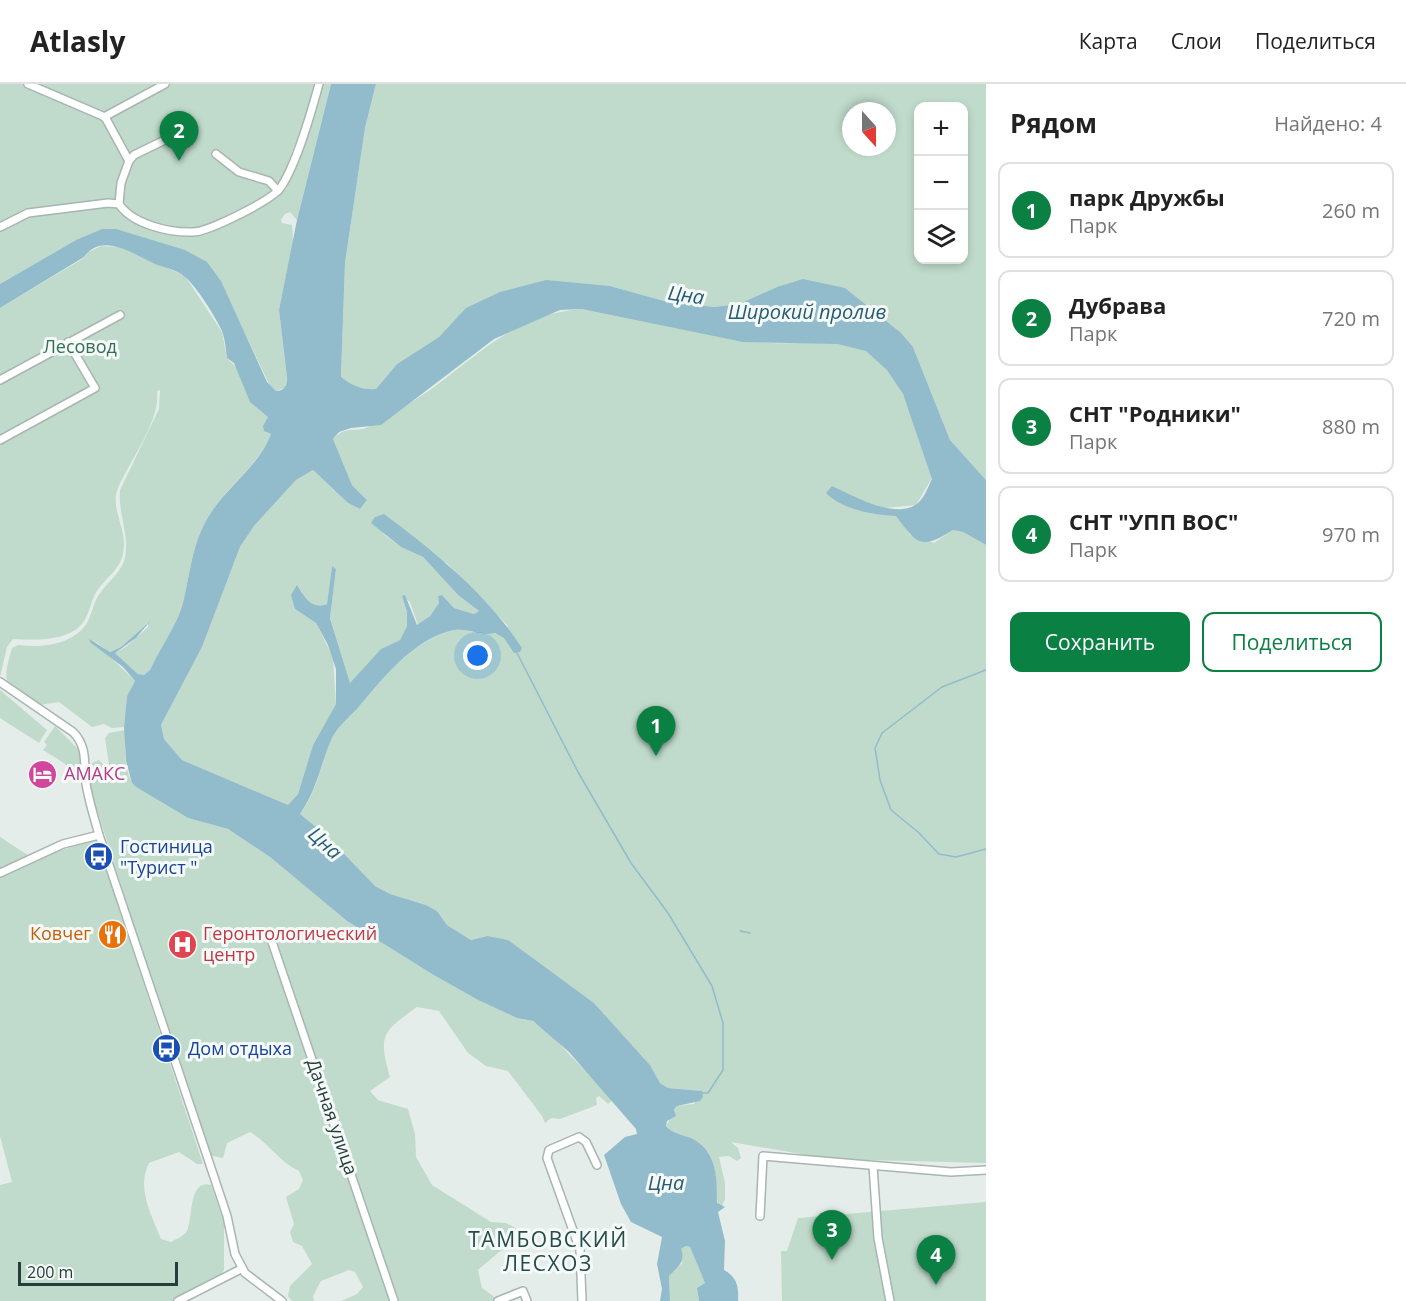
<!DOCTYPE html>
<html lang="ru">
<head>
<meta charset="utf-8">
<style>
	:root { --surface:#fff; --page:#f2f2f2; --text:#222; --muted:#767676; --line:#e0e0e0; --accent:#0b8043 }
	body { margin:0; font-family:"Open Sans",sans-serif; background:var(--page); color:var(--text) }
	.controls { position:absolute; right:18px; top:18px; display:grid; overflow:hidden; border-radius:12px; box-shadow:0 3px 9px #0003 }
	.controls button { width:54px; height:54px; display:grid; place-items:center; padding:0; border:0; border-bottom:2px solid var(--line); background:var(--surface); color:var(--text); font:30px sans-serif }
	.compass { position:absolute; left:842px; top:18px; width:54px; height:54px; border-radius:50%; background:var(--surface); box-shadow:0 3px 9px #0003; rotate:159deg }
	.scale { position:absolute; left:18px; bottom:15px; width:160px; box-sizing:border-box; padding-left:6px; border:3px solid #263d39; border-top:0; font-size:16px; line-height:21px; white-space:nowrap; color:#263d39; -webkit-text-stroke:4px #f5f9f8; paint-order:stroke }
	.you { position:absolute; left:478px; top:572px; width:21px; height:21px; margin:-15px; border:4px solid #fff; border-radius:50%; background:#1a73e8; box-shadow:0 0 0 9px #1a73e833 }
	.badge { display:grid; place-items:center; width:39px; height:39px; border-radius:50%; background:var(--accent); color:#fff; font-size:20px; font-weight:700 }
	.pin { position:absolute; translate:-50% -50px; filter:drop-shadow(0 2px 3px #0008) }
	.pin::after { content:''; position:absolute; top:32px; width:21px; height:18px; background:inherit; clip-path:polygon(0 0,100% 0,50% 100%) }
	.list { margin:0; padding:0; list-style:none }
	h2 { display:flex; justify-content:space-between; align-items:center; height:78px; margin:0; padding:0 24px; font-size:26px }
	h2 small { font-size:20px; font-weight:400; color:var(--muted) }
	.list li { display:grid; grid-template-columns:39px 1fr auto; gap:18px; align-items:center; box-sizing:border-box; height:96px; margin:0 12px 12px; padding:0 12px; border:2px solid var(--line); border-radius:12px }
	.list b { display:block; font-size:22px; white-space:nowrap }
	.list p { margin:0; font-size:20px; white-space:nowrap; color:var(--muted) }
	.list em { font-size:20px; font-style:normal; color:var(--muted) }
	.actions { display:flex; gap:12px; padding:18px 24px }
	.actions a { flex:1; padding:14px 0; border:2px solid var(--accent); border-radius:12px; text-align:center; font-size:21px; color:var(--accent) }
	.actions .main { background:var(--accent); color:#fff }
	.icon { flex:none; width:33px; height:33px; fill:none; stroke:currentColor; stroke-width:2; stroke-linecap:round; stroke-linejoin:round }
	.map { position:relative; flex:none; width:986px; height:1217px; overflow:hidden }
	header { display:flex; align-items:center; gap:36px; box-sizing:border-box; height:84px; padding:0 30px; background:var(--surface); border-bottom:2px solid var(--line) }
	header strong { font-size:28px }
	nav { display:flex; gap:33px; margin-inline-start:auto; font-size:21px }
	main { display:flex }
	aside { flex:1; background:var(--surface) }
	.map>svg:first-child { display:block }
</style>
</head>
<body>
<header>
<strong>Atlasly</strong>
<nav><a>Карта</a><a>Слои</a><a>Поделиться</a></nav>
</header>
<main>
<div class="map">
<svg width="986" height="1217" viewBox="0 0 986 1217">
	<rect width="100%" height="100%" fill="#e5edea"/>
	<!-- green -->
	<g fill="#c0dbcb" fill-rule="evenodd">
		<polygon points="0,0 317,0 280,101 286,106 324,0 331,0 297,136 290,128 285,130 281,136 282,139 292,141 293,158 279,226 287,293 285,304 276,307 270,302 230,218 185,166 76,156 0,200"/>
		<path d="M376,0H986V396L950,356L913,263L845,204L777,203L739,220L714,223L664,217L610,202L467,224L439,253L397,280L376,305C362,306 352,302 341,294L345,179L365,44ZM918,22H964V176H918ZM851,27H887V63H851Z"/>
		<path d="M101,162L122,163L185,192L222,248L227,274L271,319L266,348L271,350C258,383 224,404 207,435C192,461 190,490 183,519C177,541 160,564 150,586L144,591L138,590L115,569L127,562L148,543V538L121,563L109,568L92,555L135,597L127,612L124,643L112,644L104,640L92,643L59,618L39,621C6,598 0,605 12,564L18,561C42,564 75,561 88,537C93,527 94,516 101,508C112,493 125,486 126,466C127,445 118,426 120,406L159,325L160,306L157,307C161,336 129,378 118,404C110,423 125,442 124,462C123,483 111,489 99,504C91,514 91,526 84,537C71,558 34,556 13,555L7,563L0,593V224L84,174L88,168Z"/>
		<path d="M582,225C645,234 707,254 771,259C801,261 838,253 866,267C904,287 921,357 932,394L916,421L885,424L864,417L839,419L869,429L897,432L910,451L934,459L953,446L963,448L986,461V1079L830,1075L731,1058L738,1064L741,1074L737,1077L729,1072L719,1073L725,1099V1115L722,1122L718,1121C714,1097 720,1071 696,1057C686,1051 674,1051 666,1042L677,1022L694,1020L702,1007L668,1004L660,999L650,981L594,919L554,890L487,852L471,856L447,841L437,827L426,821L390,810L375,802L326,751L300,730C318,707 320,680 332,654C337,644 348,634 356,626C382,596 410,559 450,547C466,542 480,554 495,549L504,553L508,542L447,479L382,449L401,463L423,473L458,511L479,527L474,530L454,524L442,511L438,512L440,518L430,532L418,541L410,518L402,512L407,528V542L400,556L381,565L350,600L330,533L336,485L332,482L327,520C311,526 306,514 298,502L295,525L316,539L333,573L336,620L313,661L298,710L288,721L182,676L164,655L161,641L202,563L240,463L254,442L296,396L313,386L348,419L360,425L367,416L352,401L333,355C347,340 357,350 370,342C390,330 411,319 430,306C478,271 518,229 582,225Z"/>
		<polygon points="0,606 47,646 39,659 0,634"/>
		<polygon points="55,642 82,669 80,695 64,679 43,666 47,661 44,658"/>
		<path d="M125,646C125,663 123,690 136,703L188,734L228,745L270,773L347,837L432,890L478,916L517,934L532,937L549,949L613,1016L608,1020L599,1012L596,1014L597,1021L560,1035L551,1034L545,1039L542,1032L508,987L486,982L468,969L439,927L417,923C382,948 378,951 390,993L370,1007L378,1016L408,1025L415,1050L416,1073L432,1101L491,1138L506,1139L521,1147L522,1156L499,1168L478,1186L482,1204L500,1217H341L357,1210L363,1203L355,1188L349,1186L321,1197L313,1212L314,1217H292L288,1212L290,1202L312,1180L302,1162L293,1158L290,1148L294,1140L286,1113L299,1105L303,1096L299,1087C279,1078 269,1059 250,1048L227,1059L223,1074L208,1071L97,726L87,704L92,679L99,676L110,687L105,654L109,649Z"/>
		<path d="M0,753L34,775L96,755L203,1080H197L179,1068L149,1079C136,1104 152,1132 161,1155L171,1158C176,1155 183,1153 187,1147C193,1136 188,1094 211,1101L224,1139V1186L217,1196L175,1217H0V1101L12,1098L0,1052Z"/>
		<polygon points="986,1118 986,1217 782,1217 781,1167 787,1167 798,1134"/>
		<polygon points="686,1162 690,1163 705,1199 697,1204 699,1217 670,1217 669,1192 682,1179 681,1165"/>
	</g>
	<!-- water -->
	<path fill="#92bccc" d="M331,0H376L365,44L345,179L341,293C352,302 363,306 376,305L397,280L439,253L466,224L500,208L546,196L610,202L664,217L714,223L739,220L777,203L803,195L845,204L901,249L913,263L950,356L986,396V461L963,448L953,446C922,466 917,461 896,432C874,431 843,426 826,409L832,402C852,411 897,437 918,419C925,413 928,403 932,395L903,310L887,286L866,267L838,260L743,258L582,225L560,226L494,255L381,341L351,344L339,348L333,355L352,401L367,416L360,425L348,419L313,386L296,396L254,442L240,463L202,563L161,641L164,655L182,676L288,721L298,710L313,661L336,620V585L328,561L316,539L295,525L291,511L297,501C305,513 311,526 327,520L332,482L336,485L330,534L350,599L381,565L400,556L407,542V528L402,512L405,511L417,541L430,532L439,519L438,512L442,511L454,524L474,530L479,527L458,511L423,473L401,463L371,439L375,433L384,430C435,468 487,510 522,564L520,568L514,569L504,554L495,549C480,553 466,542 450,547C410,558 382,596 356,626C348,634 337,644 332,654C320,681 318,704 300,730L326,751L375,802L390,810L426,821L437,827L447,841L471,856L487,852L508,856L594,919L650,981L660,999L668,1004L702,1007L703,1013L700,1017L677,1022L674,1026L676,1032L667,1037L666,1042C672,1049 682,1051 691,1054C717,1066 717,1093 717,1119L725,1123L718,1128L725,1157L724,1186C737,1193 739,1203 738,1217H699L697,1204L705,1199L690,1163L686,1162L681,1165C686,1177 678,1183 669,1192L670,1217H660L662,1205L657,1180L662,1153L631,1138L621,1120L604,1071L625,1053L637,1050L636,1045L569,968L533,937L517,934L478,916L432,890L347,837L270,773L228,745L188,734L136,703L132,699L126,677L124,643L127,612L135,597L123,583L91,559L89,555L110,568L121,563L151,536L136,554L115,569L138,590L144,591L150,586C160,564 177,541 183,519C190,490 192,461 207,435C224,404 259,383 271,350L264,347L263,342L268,333L250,318L234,279L227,274C226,266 225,255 222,247C215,232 197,203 185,193C176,185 165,184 155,180C135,171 102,147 84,173L0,224V200L76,156L102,145H116L185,166L207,178L221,197L267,298L276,307C285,307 287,301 287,293L279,226L297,136Z"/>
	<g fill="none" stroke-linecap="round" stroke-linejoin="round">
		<!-- stream -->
		<g stroke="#92bccc" stroke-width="1.5">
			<polyline points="516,567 578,688 631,779 668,829 712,902 723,939 723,986 708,1009 702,1009"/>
			<polyline points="986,586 942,603 882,649 875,664 880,696 891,726 918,748 939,770 956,773 986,765"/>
			<polyline points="740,847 750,849"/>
		</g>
		<defs>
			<g id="minor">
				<polyline points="28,0 105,33 129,77 121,99 119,120"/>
				<polyline points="104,33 165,0"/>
				<polyline points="216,70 239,88 269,97 278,107"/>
				<polyline points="129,77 134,71 175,51 187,53"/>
				<path d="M0,143L28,129L108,119L119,120C132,140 169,149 193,148C208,148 273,116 281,103C297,79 311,29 319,0"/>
				<polyline points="0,296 120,231"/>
				<polyline points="0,356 95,304 68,258"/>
				<path d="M0,598L73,648C90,665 82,684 87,705C90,721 95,736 99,751L207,1072L227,1132L235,1170L245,1189L282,1217"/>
				<polyline points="0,789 63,760 99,751"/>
				<polyline points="269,849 394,1217"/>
				<polyline points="873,1082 878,1154 890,1217"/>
				<polyline points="760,1132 763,1072 951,1088 986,1086"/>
				<polyline points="178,1217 241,1185"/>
				<polyline points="498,1217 523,1207 527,1217"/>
				<polyline points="582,1217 580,1166 547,1074 549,1066 579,1053 586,1058 597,1081"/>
			</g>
		</defs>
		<!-- minor casing -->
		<use href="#minor" stroke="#a8b5b1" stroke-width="10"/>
		<!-- minor -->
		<use href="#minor" stroke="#fff" stroke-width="7"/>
	</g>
	<!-- icons -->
	<defs>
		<symbol id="hotel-disc" viewBox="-11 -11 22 22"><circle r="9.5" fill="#d1479c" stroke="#f5f9f8"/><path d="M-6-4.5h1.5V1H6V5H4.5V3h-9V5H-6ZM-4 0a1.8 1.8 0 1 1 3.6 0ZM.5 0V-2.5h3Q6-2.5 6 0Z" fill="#fff"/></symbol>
		<symbol id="bus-disc" viewBox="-11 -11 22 22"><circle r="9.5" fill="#1a4fb4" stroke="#f5f9f8"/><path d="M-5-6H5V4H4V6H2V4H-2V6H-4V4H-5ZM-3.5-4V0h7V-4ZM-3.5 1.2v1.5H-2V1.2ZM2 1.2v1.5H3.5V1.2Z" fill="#fff"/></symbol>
		<symbol id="restaurant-disc" viewBox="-11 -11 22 22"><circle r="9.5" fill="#e8710a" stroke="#f5f9f8"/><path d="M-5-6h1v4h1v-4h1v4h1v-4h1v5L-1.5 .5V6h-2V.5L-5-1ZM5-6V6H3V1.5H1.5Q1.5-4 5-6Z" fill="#fff"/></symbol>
		<symbol id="hospital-disc" viewBox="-11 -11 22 22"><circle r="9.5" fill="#e0444e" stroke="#f5f9f8"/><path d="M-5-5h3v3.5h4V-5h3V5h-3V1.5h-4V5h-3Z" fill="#fff"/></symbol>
	</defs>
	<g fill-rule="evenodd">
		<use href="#hotel-disc" x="26" y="674" width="33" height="33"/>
		<use href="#bus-disc" x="82" y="756" width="33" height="33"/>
		<use href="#restaurant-disc" x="96" y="834" width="33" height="33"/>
		<use href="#hospital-disc" x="166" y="844" width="33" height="33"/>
		<use href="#bus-disc" x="150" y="948" width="33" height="33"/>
	</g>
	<g text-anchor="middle" stroke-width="6" stroke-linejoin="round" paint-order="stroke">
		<!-- park labels -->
		<g font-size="18" fill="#337053" stroke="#f5f9f8">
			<text x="80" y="269">Лесовод</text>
		</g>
		<!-- hotel labels -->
		<g font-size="18" fill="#b23c85" stroke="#f5f9f8" text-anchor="start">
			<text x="64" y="696">АМАКС</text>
		</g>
		<!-- transit labels -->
		<g font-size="18" fill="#164399" stroke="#f5f9f8" text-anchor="start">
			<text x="120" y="769">Гостиница<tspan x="120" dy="21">"Турист "</tspan></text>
			<text x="188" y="971">Дом отдыха</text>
		</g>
		<!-- food labels -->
		<g font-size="18" fill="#c56008" stroke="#f5f9f8" text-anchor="end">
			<text x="91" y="856">Ковчег</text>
		</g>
		<!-- health labels -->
		<g font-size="18" fill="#be3a42" stroke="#f5f9f8" text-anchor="start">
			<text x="203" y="856">Геронтологический<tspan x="203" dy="21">центр</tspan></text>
		</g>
		<!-- street labels -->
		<g font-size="18" fill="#263d39" stroke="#f5f9f8">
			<text transform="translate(332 1033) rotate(71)" y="6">Дачная улица</text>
		</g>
		<!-- water labels -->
		<g font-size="20" font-style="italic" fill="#255c73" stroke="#f5f9f8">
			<text transform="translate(686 211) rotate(8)" y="7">Цна</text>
			<text x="807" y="235">Широкий пролив</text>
			<text transform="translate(325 759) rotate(42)" y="7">Цна</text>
			<text x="666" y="1106">Цна</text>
		</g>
		<!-- quarter labels -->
		<g font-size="21" letter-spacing="1.5" fill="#234d48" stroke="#f5f9f8">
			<text x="548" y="1163">ТАМБОВСКИЙ<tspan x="548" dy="24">ЛЕСХОЗ</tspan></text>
		</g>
	</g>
</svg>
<div class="controls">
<button>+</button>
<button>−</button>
<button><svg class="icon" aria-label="layers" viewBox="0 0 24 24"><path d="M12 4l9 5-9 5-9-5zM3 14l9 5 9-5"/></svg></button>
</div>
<svg class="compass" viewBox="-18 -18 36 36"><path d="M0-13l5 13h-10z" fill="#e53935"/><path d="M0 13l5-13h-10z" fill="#767676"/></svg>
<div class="scale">200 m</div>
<div class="you"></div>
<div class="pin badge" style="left:656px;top:672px">1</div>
<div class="pin badge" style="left:179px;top:77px">2</div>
<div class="pin badge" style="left:832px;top:1176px">3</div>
<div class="pin badge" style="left:936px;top:1201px">4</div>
</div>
<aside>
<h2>Рядом<small>Найдено: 4</small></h2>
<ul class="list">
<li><span class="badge">1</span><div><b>парк Дружбы</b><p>Парк</p></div><em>260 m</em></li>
<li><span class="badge">2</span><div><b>Дубрава</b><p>Парк</p></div><em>720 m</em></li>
<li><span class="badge">3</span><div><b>СНТ &quot;Родники&quot;</b><p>Парк</p></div><em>880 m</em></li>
<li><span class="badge">4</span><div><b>СНТ &quot;УПП ВОС&quot;</b><p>Парк</p></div><em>970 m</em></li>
</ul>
<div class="actions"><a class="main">Сохранить</a><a>Поделиться</a></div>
</aside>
</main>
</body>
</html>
